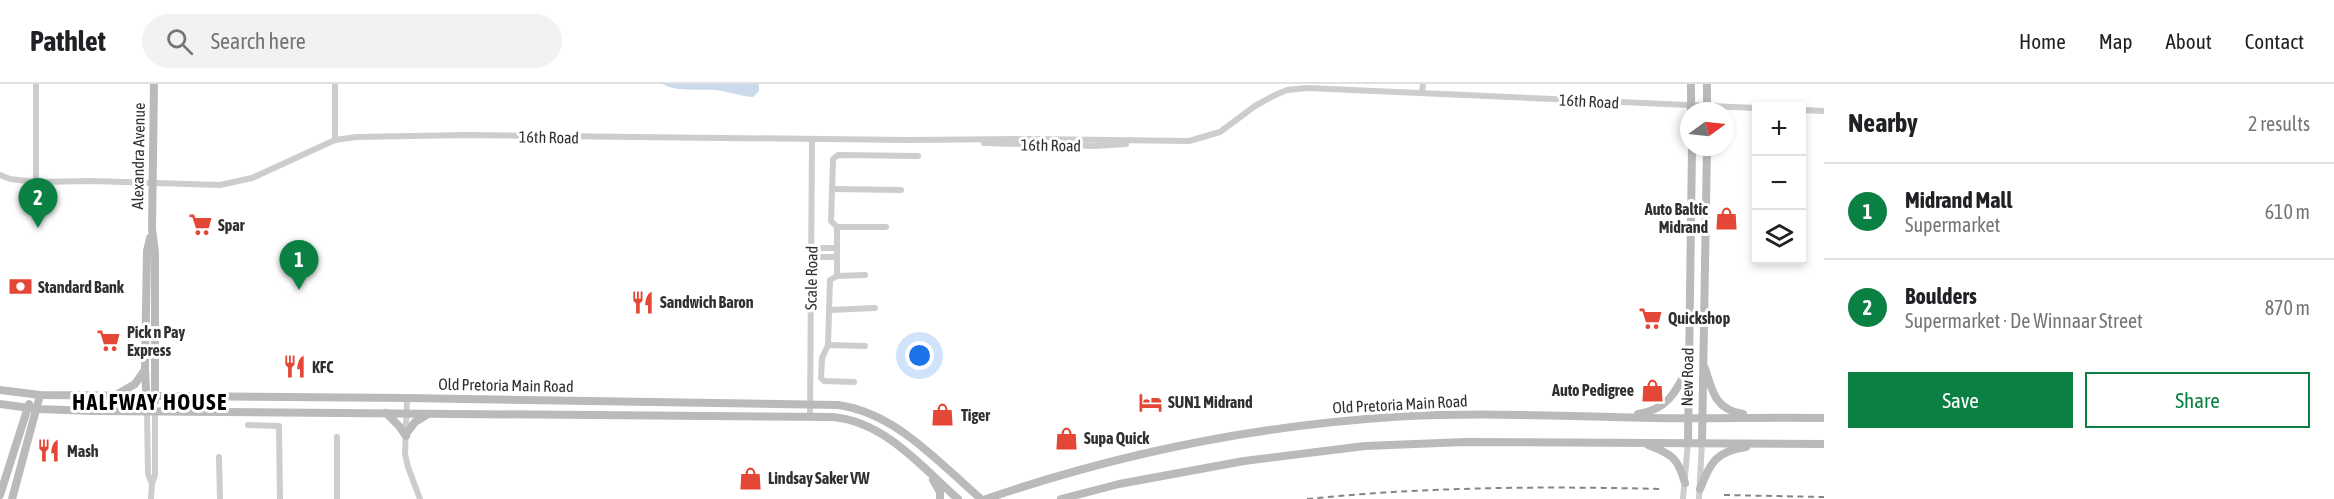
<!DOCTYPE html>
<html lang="en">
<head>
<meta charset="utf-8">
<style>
	:root { --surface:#fff; --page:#f2f2f2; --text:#202124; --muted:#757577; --line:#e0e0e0; --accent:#0b8043 }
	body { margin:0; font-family:"Asap Condensed",sans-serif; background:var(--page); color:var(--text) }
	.controls { position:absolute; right:18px; top:18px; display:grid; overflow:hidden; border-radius:0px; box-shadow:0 3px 9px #0003 }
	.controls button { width:54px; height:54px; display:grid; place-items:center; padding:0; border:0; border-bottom:2px solid var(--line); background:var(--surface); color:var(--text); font:30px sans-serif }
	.compass { position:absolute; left:1680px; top:18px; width:54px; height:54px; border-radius:50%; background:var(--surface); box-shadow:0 3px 9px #0003; rotate:75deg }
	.you { position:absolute; left:920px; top:272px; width:21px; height:21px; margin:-15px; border:4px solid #fff; border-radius:50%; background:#1a73e8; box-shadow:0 0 0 9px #1a73e833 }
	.badge { display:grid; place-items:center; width:39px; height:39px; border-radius:50%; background:var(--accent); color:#fff; font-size:20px; font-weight:700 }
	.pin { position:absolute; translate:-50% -50px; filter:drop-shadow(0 2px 3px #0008) }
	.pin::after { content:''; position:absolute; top:32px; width:21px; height:18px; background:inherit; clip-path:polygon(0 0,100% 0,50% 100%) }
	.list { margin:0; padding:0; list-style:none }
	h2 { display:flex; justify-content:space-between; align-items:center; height:78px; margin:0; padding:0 24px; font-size:26px }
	h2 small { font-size:20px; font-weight:400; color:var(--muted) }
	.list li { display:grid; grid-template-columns:39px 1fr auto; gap:18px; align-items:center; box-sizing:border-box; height:96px; padding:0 24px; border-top:2px solid var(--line) }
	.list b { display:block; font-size:22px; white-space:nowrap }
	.list p { margin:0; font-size:20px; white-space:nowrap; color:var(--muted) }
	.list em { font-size:20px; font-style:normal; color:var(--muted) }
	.actions { display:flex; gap:12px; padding:18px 24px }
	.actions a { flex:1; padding:14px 0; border:2px solid var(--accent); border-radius:0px; text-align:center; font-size:21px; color:var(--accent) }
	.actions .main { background:var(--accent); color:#fff }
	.icon { flex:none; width:33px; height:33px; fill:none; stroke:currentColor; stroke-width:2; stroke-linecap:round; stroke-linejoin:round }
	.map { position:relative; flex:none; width:1824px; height:415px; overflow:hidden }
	header { display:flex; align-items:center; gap:36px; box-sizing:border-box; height:84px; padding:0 30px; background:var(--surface); border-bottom:2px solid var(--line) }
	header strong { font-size:28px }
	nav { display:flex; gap:33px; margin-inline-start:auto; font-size:21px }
	.search { width:420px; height:54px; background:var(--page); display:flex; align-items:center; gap:15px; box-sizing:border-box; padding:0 21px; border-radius:33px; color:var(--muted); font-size:22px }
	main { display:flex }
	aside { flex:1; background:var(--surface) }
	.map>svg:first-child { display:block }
</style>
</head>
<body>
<header>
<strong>Pathlet</strong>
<div class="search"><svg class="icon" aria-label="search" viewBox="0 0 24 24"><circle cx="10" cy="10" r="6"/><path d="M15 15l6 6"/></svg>Search here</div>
<nav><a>Home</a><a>Map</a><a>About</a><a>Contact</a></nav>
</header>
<main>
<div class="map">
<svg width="1824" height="415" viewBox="0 0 1824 415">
	<rect width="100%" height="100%" fill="#fff"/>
	<!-- water -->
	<path fill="#cbd9ec" d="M662,0H759V7L753,13C740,12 727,7 715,6C697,5 678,8 662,0Z"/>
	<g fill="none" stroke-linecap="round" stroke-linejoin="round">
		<!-- street -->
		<g stroke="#cdcdcd" stroke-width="6">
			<polyline points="335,0 335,56"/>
			<polyline points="1422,9 1423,0"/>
			<polyline points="1802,26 1824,27"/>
			<polyline points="984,59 1095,62 1126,60"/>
			<polyline points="0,91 10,95 36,98 91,97 220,101 252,94 335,56 356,53 466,51 907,56 1032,55 1189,57 1220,48 1255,22 1275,11 1287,6 1307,4 1756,24"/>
			<polyline points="36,98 36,0"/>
			<polyline points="833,105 901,106"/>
			<polyline points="837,143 837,192 830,196 828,261 822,274 821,294 824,297 854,298"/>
			<polyline points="886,143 837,143 831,137 833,75 838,71 918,72"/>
			<polyline points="811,164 837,164"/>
			<polyline points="811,173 837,173"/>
			<polyline points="837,192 865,191"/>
			<polyline points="830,226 875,224"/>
			<polyline points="828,261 865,262"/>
			<polyline points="407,314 405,370 408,383 420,415"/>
			<polyline points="147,327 148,390 152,400"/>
			<polyline points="810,332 812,56"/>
			<polyline points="248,341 279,342 280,415"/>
			<polyline points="219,373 220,415"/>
			<polyline points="151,415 152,400 155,391 155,326"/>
			<polyline points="337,415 337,353"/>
			<polyline points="1683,415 1688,358"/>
			<polyline points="1699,415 1702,358"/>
		</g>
		<!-- secondary -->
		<g stroke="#bababa" stroke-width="8">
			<polyline points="154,0 152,145 155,169 155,317"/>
			<polyline points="1691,0 1691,27"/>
			<polyline points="1707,27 1707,0"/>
			<path d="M1705,284C1712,308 1716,326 1743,330"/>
			<path d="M0,306L40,311L407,314L838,321C896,329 938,378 981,415"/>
			<polyline points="116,311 135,300 144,287"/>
			<path d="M0,320L37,325L93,327L833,333C885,338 921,382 958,415"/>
			<polyline points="147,327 145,284 147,167 150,154"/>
			<polyline points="386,329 399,342 406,352"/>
			<path d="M1638,330C1666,326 1676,309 1687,285"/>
			<polyline points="406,350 415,338 428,330"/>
			<polyline points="1688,358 1692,63"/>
			<polyline points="1702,358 1707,63"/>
			<path d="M1648,361C1672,370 1678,374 1685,399"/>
			<polyline points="933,396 940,408 940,415"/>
			<path d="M1700,405C1710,379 1716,367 1746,363"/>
			<polyline points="0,411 29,320"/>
			<polyline points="12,415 40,311"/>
			<path d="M986,415C1117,370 1255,342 1393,333C1479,328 1566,332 1652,334C1709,335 1767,333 1824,334"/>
			<polyline points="1061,415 1119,400 1244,377 1365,362 1465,358 1824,360"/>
		</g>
		<!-- rail -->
		<g stroke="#858585" stroke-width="2" stroke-dasharray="6 4.5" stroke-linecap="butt">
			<polyline points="1724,411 1824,413"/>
			<path d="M1307,415C1424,403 1542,402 1660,405"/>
		</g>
	</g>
	<!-- icons -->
	<defs>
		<symbol id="shop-bare" viewBox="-9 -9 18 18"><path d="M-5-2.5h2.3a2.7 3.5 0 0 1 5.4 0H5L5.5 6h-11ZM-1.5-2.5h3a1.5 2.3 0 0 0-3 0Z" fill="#e44735" stroke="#fff" stroke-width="2.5" paint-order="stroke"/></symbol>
		<symbol id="supermarket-bare" viewBox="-9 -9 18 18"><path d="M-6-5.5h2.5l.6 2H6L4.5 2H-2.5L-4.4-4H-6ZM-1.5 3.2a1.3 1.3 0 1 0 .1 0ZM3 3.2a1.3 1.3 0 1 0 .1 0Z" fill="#e44735" stroke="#fff" stroke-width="2.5" paint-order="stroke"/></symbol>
		<symbol id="bank-bare" viewBox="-9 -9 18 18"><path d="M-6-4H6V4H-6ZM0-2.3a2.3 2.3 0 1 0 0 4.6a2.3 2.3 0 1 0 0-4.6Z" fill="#e44735" stroke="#fff" stroke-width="2.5" paint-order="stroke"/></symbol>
		<symbol id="restaurant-bare" viewBox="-9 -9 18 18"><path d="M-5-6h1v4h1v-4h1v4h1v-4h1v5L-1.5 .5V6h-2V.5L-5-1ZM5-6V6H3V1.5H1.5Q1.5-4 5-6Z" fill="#e44735" stroke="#fff" stroke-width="2.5" paint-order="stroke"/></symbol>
		<symbol id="hotel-bare" viewBox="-9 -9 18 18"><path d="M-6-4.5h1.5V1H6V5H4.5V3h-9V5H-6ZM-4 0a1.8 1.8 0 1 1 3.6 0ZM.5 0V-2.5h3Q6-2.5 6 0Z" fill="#e44735" stroke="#fff" stroke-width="2.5" paint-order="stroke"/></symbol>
	</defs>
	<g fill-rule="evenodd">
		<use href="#shop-bare" x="1710" y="118" width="33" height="33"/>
		<use href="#supermarket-bare" x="184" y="124" width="33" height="33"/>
		<use href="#bank-bare" x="4" y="186" width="33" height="33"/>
		<use href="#restaurant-bare" x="626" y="202" width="33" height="33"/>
		<use href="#supermarket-bare" x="1634" y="218" width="33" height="33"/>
		<use href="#supermarket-bare" x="92" y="240" width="33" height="33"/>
		<use href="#restaurant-bare" x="278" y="266" width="33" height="33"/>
		<use href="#shop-bare" x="1636" y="290" width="33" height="33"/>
		<use href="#hotel-bare" x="1134" y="302" width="33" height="33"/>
		<use href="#shop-bare" x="926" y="314" width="33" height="33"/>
		<use href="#shop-bare" x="1050" y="338" width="33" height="33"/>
		<use href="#restaurant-bare" x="32" y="350" width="33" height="33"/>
		<use href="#shop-bare" x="734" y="378" width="33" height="33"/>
	</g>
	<g text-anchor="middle" stroke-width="6" stroke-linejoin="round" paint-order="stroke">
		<!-- street labels -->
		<g font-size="16" fill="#303030" stroke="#fff">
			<text transform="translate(1589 17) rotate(3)" y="6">16th Road</text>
			<text transform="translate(549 53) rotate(1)" y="6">16th Road</text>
			<text transform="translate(1051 61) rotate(1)" y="6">16th Road</text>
			<text transform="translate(138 72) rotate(-89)" y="6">Alexandra Avenue</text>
			<text transform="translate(811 194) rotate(-89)" y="6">Scale Road</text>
			<text transform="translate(1687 293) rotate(-89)" y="6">New Road</text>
			<text transform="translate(506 301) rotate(1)" y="6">Old Pretoria Main Road</text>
			<text transform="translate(1400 320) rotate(-3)" y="6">Old Pretoria Main Road</text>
		</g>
		<!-- poi labels -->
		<g font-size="16" font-weight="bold" fill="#303030" stroke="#fff" text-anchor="start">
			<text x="1708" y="131" text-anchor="end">Auto Baltic<tspan x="1708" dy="18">Midrand</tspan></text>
			<text x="218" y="147">Spar</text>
			<text x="38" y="209">Standard Bank</text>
			<text x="660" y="224">Sandwich Baron</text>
			<text x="1668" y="240">Quickshop</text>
			<text x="127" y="254">Pick n Pay<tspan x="127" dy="18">Express</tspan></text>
			<text x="312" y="289">KFC</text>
			<text x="1634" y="312" text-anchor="end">Auto Pedigree</text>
			<text x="1168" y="324">SUN1 Midrand</text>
			<text x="961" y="337">Tiger</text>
			<text x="1084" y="360">Supa Quick</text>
			<text x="67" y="373">Mash</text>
			<text x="768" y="400">Lindsay Saker VW</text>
		</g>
		<!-- district labels -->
		<g font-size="22" font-weight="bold" letter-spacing="1.5" fill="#000" stroke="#fff">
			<text x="150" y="326">HALFWAY HOUSE</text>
		</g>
	</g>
</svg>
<div class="controls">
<button>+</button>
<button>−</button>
<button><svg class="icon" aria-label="layers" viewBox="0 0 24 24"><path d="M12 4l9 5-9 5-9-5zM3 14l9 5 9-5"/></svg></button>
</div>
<svg class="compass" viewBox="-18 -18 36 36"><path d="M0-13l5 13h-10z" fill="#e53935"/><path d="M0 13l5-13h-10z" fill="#757577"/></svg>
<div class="you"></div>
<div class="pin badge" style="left:299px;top:206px">1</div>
<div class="pin badge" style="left:38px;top:144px">2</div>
</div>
<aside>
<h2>Nearby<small>2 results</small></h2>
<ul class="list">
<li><span class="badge">1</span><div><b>Midrand Mall</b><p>Supermarket</p></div><em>610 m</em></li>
<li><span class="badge">2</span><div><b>Boulders</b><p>Supermarket · De Winnaar Street</p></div><em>870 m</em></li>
</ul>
<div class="actions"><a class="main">Save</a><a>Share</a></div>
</aside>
</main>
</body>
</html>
